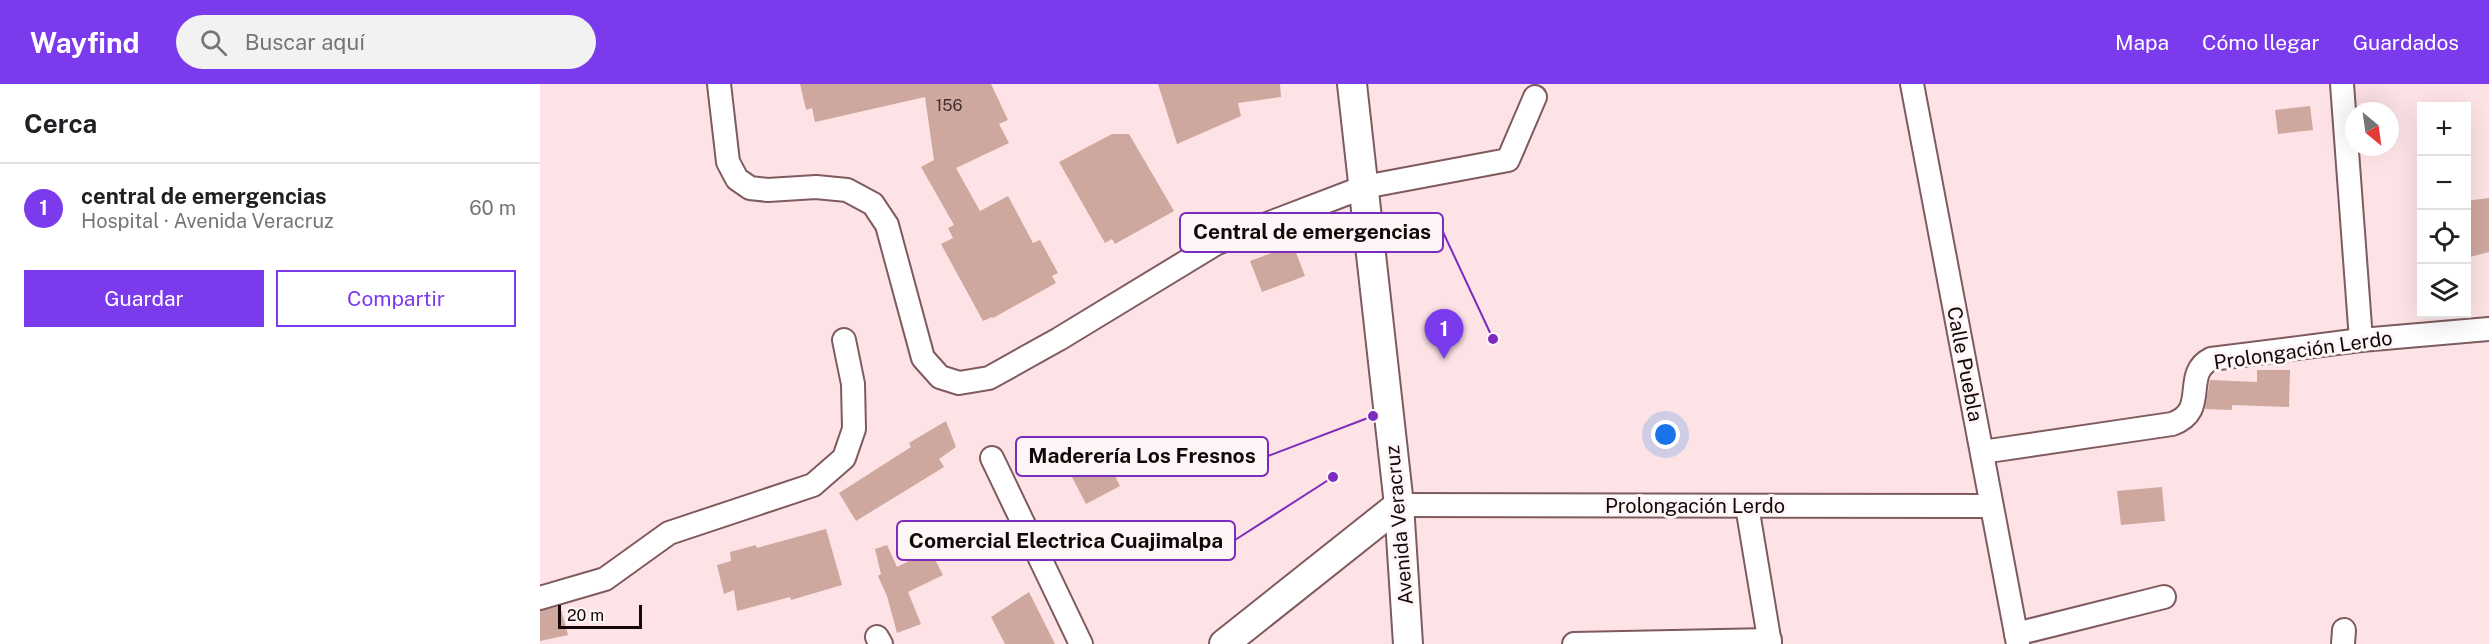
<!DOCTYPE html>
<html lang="es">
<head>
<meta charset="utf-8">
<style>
	:root { --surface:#fff; --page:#f2f2f2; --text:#202124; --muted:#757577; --line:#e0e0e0; --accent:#7c3aed }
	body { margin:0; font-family:"Public Sans",sans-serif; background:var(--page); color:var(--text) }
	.controls { position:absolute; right:18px; top:18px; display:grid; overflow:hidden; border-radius:0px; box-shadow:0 6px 24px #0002 }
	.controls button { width:54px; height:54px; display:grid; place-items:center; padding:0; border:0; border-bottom:2px solid var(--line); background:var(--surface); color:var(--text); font:30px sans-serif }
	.compass { position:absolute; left:1805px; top:18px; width:54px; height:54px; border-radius:50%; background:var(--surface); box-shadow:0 6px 24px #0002; rotate:151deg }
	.scale { position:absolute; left:18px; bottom:15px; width:84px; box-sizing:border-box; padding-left:6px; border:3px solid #140709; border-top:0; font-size:16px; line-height:21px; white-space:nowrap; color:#140709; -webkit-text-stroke:4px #fef5f6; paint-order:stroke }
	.you { position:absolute; left:1126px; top:351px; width:21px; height:21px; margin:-15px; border:4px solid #fff; border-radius:50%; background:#1a73e8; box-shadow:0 0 0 9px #1a73e833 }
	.badge { display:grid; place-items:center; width:39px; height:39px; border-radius:50%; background:var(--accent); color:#fff; font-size:20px; font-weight:700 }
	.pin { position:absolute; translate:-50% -50px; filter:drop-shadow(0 2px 3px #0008) }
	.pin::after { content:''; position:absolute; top:32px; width:21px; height:18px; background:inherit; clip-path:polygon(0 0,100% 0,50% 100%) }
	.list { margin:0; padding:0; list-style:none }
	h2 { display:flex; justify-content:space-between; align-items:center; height:78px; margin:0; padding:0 24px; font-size:26px }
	h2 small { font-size:20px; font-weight:400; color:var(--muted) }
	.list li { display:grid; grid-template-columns:39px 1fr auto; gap:18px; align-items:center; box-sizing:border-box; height:90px; padding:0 24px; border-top:2px solid var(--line) }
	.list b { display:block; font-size:22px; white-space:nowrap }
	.list p { margin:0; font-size:20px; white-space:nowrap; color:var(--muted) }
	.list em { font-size:20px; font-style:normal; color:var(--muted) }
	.actions { display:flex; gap:12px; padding:18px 24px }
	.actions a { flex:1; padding:14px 0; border:2px solid var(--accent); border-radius:0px; text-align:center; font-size:21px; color:var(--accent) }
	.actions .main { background:var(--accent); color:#fff }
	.icon { flex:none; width:33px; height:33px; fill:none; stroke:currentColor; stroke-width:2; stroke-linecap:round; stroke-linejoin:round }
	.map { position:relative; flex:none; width:1949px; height:560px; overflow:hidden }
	header { display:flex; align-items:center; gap:36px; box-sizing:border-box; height:84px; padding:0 30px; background:var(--accent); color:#fff }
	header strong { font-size:28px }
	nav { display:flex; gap:33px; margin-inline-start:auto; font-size:21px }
	.search { width:420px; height:54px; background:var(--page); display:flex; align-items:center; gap:15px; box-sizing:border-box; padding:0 21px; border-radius:33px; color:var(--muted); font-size:22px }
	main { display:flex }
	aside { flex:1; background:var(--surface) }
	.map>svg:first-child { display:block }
</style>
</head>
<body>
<header>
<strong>Wayfind</strong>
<div class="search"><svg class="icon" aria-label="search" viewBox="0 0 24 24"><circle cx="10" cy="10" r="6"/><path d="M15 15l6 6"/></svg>Buscar aquí</div>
<nav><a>Mapa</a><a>Cómo llegar</a><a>Guardados</a></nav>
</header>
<main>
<aside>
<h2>Cerca<small></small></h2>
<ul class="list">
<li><span class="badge">1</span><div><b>central de emergencias</b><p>Hospital · Avenida Veracruz</p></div><em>60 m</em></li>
</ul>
<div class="actions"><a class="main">Guardar</a><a>Compartir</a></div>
</aside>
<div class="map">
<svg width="1949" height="560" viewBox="0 0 1949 560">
	<rect width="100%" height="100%" fill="#fde3e5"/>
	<!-- building -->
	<g fill="#cea79e">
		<polygon points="260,0 451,0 468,36 459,40 469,59 416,84 440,127 468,112 493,159 500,156 518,189 512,192 516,199 453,234 452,233 443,237 401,160 413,154 408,144 414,141 381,83 394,76 385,13 275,38 272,24 266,26"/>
		<polygon points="618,0 740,0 741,13 698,19 701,32 637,60"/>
		<polygon points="1770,22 1773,46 1738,50 1735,26"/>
		<polygon points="572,50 589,50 634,127 575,160 572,155 565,159 519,78"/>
		<polygon points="1949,114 1949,168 1926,174 1926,117"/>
		<polygon points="753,161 765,192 722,208 710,177"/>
		<polygon points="1717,286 1750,286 1749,323 1692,321 1692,326 1665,325 1670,296 1717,298"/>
		<polygon points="406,337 416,363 399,375 404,383 316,437 299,409 371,363 369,359"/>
		<polygon points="556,354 580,402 546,420 521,372"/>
		<polygon points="1622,403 1625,437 1581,441 1577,407"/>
		<polygon points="286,445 302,501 251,516 250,513 197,527 194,506 184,510 177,481 191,477 190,468 216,461 217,464"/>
		<polygon points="347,461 357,483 390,466 403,491 368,508 381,540 357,549 347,512 338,492 341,490 335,465"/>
		<polygon points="489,508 515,560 465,560 451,533"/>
		<polygon points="20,522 28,551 0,557 0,527"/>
	</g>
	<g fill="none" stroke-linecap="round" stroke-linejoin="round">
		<defs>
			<g id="minor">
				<polyline points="179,0 188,78 197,95 210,104 228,106 276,103 307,106 333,120 347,141 383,274 400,293 419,299 449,294 519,255 677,159 824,103 968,76 995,13"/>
				<polyline points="1372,0 1478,560"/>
				<polyline points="1802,0 1821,256"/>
				<path d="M1442,368L1632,340C1670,327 1641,290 1671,275L1821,256L1949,245"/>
				<polyline points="452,374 541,560"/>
				<polyline points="859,421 1450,422"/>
				<polyline points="1207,422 1230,560"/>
				<polyline points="0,514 65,495 129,449 273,401 304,374 314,345 313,300 304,256"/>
				<polyline points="1476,550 1624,513"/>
				<polyline points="337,553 341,560"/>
				<polyline points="1034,560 1230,556"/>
				<polyline points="1803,560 1804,546"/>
			</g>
			<g id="tertiary">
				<polyline points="812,0 859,421 868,560"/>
				<polyline points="684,560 859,421"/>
			</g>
		</defs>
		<!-- minor casing -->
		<use href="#minor" stroke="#7f5a5e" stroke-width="26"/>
		<!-- tertiary casing -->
		<use href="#tertiary" stroke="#7f5a5e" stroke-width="32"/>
		<!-- minor -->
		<use href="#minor" stroke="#fff" stroke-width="22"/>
		<!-- tertiary -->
		<use href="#tertiary" stroke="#fff" stroke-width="28"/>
	</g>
	<g text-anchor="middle" stroke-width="6" stroke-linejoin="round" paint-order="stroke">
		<!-- number labels -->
		<g font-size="16" fill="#422f2e">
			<text x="409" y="27">156</text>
		</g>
		<!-- street labels -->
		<g font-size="20" fill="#140709" stroke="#fef5f6">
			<text transform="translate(1763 266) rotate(-8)" y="7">Prolongación Lerdo</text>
			<text transform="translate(1425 280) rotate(79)" y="7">Calle Puebla</text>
			<text x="1155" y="429">Prolongación Lerdo</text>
			<text transform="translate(859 441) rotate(-95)" y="7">Avenida Veracruz</text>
		</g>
	</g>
	<!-- callouts -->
	<path fill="none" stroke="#7b2cbf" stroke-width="2" d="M953 255L903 148M833 332L728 372M793 393L695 456"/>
	<g fill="#7b2cbf" stroke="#fef5f6" stroke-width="2">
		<circle cx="953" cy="255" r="6"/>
		<circle cx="833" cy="332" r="6"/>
		<circle cx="793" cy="393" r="6"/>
	</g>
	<g fill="#fef5f6" stroke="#7b2cbf" stroke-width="2">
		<rect x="640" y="129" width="263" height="39" rx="6"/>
		<rect x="476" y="353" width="252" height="39" rx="6"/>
		<rect x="357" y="437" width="338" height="39" rx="6"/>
	</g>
	<g font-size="21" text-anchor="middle" font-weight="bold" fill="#140709">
		<text x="772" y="155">Central de emergencias</text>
		<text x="602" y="379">Maderería Los Fresnos</text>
		<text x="526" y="464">Comercial Electrica Cuajimalpa</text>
	</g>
</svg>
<div class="controls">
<button>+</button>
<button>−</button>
<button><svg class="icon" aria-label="locate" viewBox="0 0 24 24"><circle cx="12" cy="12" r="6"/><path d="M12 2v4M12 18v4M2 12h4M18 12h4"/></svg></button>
<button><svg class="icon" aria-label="layers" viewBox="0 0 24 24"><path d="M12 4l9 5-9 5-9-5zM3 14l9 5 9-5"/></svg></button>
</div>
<svg class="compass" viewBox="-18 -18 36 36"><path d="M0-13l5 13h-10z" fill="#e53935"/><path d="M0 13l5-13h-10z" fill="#757577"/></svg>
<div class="scale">20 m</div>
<div class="you"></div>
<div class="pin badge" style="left:904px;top:275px">1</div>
</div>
</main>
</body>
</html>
